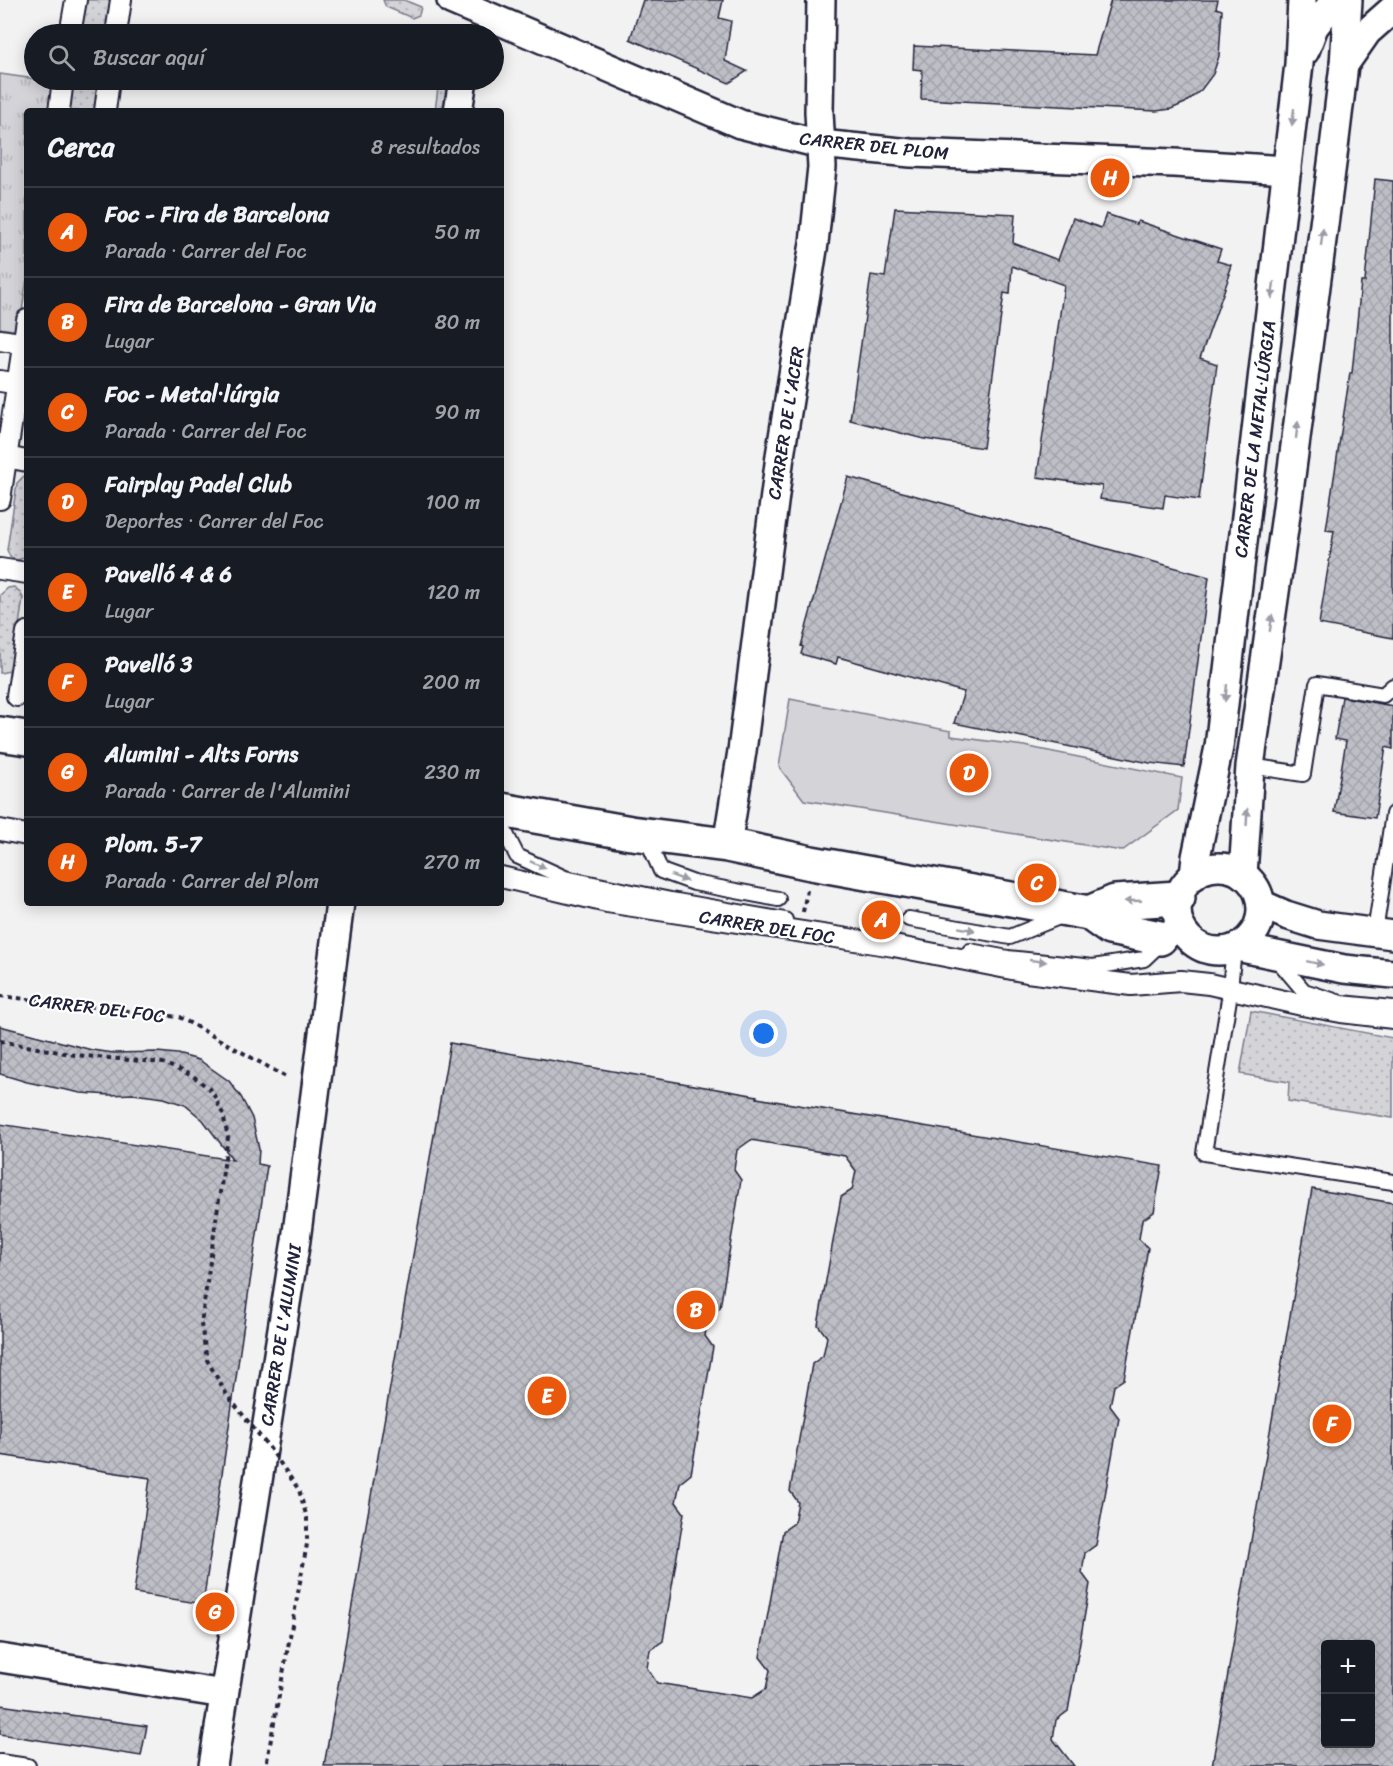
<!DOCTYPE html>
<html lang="es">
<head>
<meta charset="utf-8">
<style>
	:root { --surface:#171b24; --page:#242831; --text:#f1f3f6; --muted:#9ea1a6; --line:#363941; --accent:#ea580c }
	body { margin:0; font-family:Sriracha,sans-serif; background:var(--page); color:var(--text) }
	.controls { position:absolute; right:18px; bottom:18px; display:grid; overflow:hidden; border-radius:6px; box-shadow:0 3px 15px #0003 }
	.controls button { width:54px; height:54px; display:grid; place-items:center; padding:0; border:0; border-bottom:2px solid var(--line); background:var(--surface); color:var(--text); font:30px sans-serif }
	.you { position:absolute; left:764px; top:1034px; width:21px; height:21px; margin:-15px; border:4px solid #fff; border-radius:50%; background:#1a73e8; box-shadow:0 0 0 9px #1a73e833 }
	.badge { display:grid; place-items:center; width:39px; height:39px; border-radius:50%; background:var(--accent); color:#fff; font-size:20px; font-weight:700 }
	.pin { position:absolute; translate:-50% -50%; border:3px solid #fff; box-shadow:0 2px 6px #0006 }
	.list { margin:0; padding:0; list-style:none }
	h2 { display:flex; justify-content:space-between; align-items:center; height:78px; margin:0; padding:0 24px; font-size:26px }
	h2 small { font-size:20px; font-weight:400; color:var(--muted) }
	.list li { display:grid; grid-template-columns:39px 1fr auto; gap:18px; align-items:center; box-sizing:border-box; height:90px; padding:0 24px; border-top:2px solid var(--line) }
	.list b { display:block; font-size:22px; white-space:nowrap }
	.list p { margin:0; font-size:20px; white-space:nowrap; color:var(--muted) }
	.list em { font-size:20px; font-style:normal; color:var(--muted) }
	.icon { flex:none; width:33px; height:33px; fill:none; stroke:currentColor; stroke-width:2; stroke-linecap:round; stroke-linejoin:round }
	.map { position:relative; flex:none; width:1393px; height:1766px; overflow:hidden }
	.search { position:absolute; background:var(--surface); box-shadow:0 3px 15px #0003; left:24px; top:24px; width:480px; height:66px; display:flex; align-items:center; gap:15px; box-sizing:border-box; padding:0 21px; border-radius:33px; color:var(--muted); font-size:22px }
	.panel { position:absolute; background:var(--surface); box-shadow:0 3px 15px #0003; left:24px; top:108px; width:480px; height:798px; border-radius:6px }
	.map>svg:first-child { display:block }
</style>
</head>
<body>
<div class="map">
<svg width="1393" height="1766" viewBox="0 0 1393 1766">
	<defs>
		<pattern id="grass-dots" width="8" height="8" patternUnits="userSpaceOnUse" patternTransform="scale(1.5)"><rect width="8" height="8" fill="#d3d3d8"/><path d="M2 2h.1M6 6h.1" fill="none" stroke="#b5b5ba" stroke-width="1.8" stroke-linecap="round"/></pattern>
		<pattern id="park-tufts" width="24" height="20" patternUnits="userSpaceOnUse" patternTransform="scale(1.5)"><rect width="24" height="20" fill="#d3d3d8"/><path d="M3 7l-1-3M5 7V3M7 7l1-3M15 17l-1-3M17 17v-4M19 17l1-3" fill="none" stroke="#b5b5ba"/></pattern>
		<pattern id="building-cross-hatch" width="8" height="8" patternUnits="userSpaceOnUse" patternTransform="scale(1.5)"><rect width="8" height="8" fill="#bebec6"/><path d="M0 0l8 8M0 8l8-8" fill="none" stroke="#a3a3ab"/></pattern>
	</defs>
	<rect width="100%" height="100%" fill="#f2f2f3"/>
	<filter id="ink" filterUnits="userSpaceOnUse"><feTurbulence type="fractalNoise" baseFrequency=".0167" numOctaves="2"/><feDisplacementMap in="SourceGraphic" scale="12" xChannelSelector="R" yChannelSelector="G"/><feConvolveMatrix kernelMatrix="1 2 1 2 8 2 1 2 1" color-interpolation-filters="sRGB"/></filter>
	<g filter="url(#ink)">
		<!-- grass -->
		<g fill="url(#grass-dots)" stroke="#7a7a8a" stroke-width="1.5">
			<path d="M82,0H112C110,13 111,36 93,34C85,34 83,30 78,23Z"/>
			<polygon points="383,0 404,0 421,7 419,15 412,18 386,7"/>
			<polygon points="71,80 102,80 97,111 66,111"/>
			<polygon points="439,80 451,80 446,111 435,111"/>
			<polygon points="25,475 27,475 27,557 17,560 10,557 7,550 17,483"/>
			<polygon points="14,587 19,591 23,598 13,666 9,671 0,673 0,595 8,588"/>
			<polygon points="1251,1011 1393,1038 1393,1118 1288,1101 1289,1082 1240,1074"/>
		</g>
		<!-- park -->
		<polygon fill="url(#park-tufts)" stroke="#7a7a8a" stroke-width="1.5" points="0,74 56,82 52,111 27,111 27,278 19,331 0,328"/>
		<!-- pitch -->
		<polygon fill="#d3d3d8" stroke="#7a7a8a" stroke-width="1.5" points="790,699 951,731 951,736 1024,746 1182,778 1178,810 1122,851 804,800 779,767"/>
		<!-- building -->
		<g fill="url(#building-cross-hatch)" stroke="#22223b" stroke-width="1.5" fill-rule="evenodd">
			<polygon points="643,0 723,0 719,18 731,21 725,61 747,71 729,83 630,39"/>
			<polygon points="1111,0 1218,0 1216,8 1222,10 1219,56 1213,74 1201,90 1185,103 1171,109 1156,111 921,99 922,70 913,69 914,46 1095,55"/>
			<polygon points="1375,179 1393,181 1393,638 1319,624 1334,531 1326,530 1350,373 1352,373 1361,282 1365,282"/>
			<polygon points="895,208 1015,214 1013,243 1058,260 1073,218 1101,228 1106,214 1136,224 1138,221 1221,249 1217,261 1231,265 1228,274 1230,274 1200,358 1217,364 1199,500 1165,495 1163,508 1100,499 1102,486 1037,477 1064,285 1012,266 1010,294 1004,293 983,448 924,439 850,420 871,275 885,277"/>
			<polygon points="848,477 1209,577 1184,767 1150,763 954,723 964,692 838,657 836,664 801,654 803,647 801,646"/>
			<polygon points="1342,697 1393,706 1393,749 1386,747 1375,818 1334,812 1346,741 1335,739"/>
			<polygon points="0,1026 92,1050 114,1053 157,1052 177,1054 199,1060 229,1081 241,1097 252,1118 259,1149 258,1164 267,1166 203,1604 134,1593 150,1478 0,1455 0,1124 233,1160 203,1120 185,1105 164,1098 133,1094 110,1095 81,1093 27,1082 0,1074"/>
			<path d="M450,1043L757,1096V1098L1162,1166L1154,1212L1142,1220L1139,1239L1148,1248L1124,1379L1114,1386L1110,1406L1119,1418L1096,1545L1085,1553L1082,1573L1090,1584L1068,1711L1056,1720L1053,1739L1074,1766H324ZM751,1140L845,1156L856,1171L852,1190L841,1197L818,1325L827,1337L823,1356L812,1364L790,1491L798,1502L794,1523L783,1531L760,1657L770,1670L766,1689L752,1698L657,1683L647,1668L650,1650L663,1641L684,1513L676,1502L680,1483L691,1474L713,1347L705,1336L708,1317L720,1308L741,1180L734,1170L737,1150Z"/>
			<path d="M1312,1189L1393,1203V1766H1212ZM1326,1644H1371V1743H1326Z"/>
			<polygon points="0,1705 147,1726 141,1756 0,1734"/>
		</g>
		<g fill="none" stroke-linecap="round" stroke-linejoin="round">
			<defs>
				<g id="service">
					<polyline points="1250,766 1303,774 1317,684 1383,695 1393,686"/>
					<polyline points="501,824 517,856 565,878 671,900 785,920"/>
					<polyline points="646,837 661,871 694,883 778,899"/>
					<polyline points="909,919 1010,937 1064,915"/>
					<polyline points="1375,932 1393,814"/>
					<polyline points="1234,948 1229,999 1204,1153 1393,1182"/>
					<polyline points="970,951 1008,958 1093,967 1144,959 1164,940"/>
					<polyline points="1276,958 1304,991 1341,1003 1393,1008"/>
					<polyline points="0,1762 28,1766"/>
				</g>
				<g id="pedestrian">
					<polyline points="70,34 76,0"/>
					<polyline points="116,34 121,0"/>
					<polyline points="59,111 63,80"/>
					<polyline points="105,111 109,80"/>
					<polyline points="0,340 27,344"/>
					<polyline points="0,381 27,385"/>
					<polyline points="6,457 27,461"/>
					<polyline points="0,499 27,320"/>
					<polyline points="0,569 27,573"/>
					<polyline points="17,696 27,632"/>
					<polyline points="0,830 27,835"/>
					<polyline points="501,877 607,902 894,946 1027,972 1131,985 1181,981 1209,984 1302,1005 1341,1012 1393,1018"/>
				</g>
				<g id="minor">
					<polyline points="451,0 740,124 820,144 911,153 1174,163 1287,170"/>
					<polyline points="1305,51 1314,27 1335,0"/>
					<polyline points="1344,65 1367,32 1393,9"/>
					<polyline points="458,111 463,80"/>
					<polyline points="727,845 742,751 780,456 814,243 822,167 819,112 821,0"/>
					<circle cx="1219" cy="909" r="42"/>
					<polyline points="1243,875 1250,766 1285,522 1333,156 1344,65 1348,0"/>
					<polyline points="1194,876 1196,857 1219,747 1299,64 1302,0"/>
					<polyline points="1261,904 1286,915 1318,925 1393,935"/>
					<polyline points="1237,947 1344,969 1393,974"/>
					<polyline points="0,1658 224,1694"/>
					<polyline points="213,1766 296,1240 340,903"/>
				</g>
				<g id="tertiary">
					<polyline points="0,734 27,738"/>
					<polyline points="501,810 631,833 727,845 811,863 1089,913 1110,928 1160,938"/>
					<polyline points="1089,913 1115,902 1178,898"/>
				</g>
			</defs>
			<!-- service casing -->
			<use href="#service" stroke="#22223b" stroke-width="18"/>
			<!-- pedestrian casing -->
			<use href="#pedestrian" stroke="#22223b" stroke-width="24"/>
			<!-- minor casing -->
			<use href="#minor" stroke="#22223b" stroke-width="32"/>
			<!-- tertiary casing -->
			<use href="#tertiary" stroke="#22223b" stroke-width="38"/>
			<!-- path -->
			<g stroke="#22223b" stroke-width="4" stroke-dasharray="4.5 4.5" stroke-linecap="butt">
				<polyline points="803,912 807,890"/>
				<polyline points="0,996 179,1017 286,1077"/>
			</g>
			<!-- service -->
			<use href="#service" stroke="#fff" stroke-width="14"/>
			<!-- pedestrian -->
			<use href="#pedestrian" stroke="#fff" stroke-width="20"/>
			<!-- minor -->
			<use href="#minor" stroke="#fff" stroke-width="27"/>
			<!-- tertiary -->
			<use href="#tertiary" stroke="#fff" stroke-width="33"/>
			<!-- path-bridge -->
			<polyline stroke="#22223b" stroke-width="4" stroke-dasharray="4.5 4.5" stroke-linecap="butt" points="0,1041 75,1055 163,1063 193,1076 212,1091 223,1114 228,1137 201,1324 207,1360 227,1395 271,1450 299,1490 307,1518 307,1544 266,1766"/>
		</g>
		<!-- one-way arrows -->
		<defs><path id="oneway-solid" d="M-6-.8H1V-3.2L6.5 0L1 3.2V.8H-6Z" transform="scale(1.5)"/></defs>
		<g fill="#9c9ca7">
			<use href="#oneway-solid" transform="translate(1293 117) rotate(97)"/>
			<use href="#oneway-solid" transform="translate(1322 237) rotate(-83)"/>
			<use href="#oneway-solid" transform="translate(1273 290) rotate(97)"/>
			<use href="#oneway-solid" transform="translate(1297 430) rotate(-83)"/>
			<use href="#oneway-solid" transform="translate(1271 623) rotate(-82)"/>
			<use href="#oneway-solid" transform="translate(1226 693) rotate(97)"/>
			<use href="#oneway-solid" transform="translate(1247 817) rotate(-87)"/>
			<use href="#oneway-solid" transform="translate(538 865) rotate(25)"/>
			<use href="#oneway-solid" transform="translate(679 878) rotate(21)"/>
			<use href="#oneway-solid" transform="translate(1133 901) rotate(178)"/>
			<use href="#oneway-solid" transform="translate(967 929) rotate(10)"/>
			<use href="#oneway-solid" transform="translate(1038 961) rotate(6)"/>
			<use href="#oneway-solid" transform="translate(1315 963) rotate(12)"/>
		</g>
	</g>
	<g text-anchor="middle" stroke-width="4.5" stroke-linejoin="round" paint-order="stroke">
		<!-- street labels -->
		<g font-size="18" fill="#22223b" stroke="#fff">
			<text transform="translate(874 146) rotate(6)" y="6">CARRER DEL PLOM</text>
			<text transform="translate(786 423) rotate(-81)" y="6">CARRER DE L'ACER</text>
			<text transform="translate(1255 439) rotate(-83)" y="6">CARRER DE LA METAL·LÚRGIA</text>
			<text transform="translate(767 927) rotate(9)" y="6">CARRER DEL FOC</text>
			<text transform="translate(97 1008) rotate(7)" y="6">CARRER DEL FOC</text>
			<text transform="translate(281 1335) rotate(-81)" y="6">CARRER DE L'ALUMINI</text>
		</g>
	</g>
</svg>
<div class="controls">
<button>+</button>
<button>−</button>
</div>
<div class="you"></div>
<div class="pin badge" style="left:881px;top:920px">A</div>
<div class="pin badge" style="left:696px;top:1310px">B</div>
<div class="pin badge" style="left:1037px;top:883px">C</div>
<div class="pin badge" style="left:969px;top:773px">D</div>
<div class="pin badge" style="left:547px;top:1396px">E</div>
<div class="pin badge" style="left:1332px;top:1424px">F</div>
<div class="pin badge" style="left:215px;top:1612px">G</div>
<div class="pin badge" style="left:1110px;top:178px">H</div>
<div class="search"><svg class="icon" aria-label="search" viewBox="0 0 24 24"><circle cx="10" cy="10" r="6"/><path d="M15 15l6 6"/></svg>Buscar aquí</div>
<section class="panel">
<h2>Cerca<small>8 resultados</small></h2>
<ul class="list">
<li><span class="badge">A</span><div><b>Foc - Fira de Barcelona</b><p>Parada · Carrer del Foc</p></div><em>50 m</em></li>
<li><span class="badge">B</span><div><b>Fira de Barcelona - Gran Via</b><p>Lugar</p></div><em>80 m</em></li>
<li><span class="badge">C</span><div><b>Foc - Metal·lúrgia</b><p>Parada · Carrer del Foc</p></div><em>90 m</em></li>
<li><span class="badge">D</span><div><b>Fairplay Padel Club</b><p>Deportes · Carrer del Foc</p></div><em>100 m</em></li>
<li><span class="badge">E</span><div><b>Pavelló 4 &amp; 6</b><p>Lugar</p></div><em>120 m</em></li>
<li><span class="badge">F</span><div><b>Pavelló 3</b><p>Lugar</p></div><em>200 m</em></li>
<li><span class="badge">G</span><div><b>Alumini - Alts Forns</b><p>Parada · Carrer de l'Alumini</p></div><em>230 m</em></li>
<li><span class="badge">H</span><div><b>Plom. 5-7</b><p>Parada · Carrer del Plom</p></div><em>270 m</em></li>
</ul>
</section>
</div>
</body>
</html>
